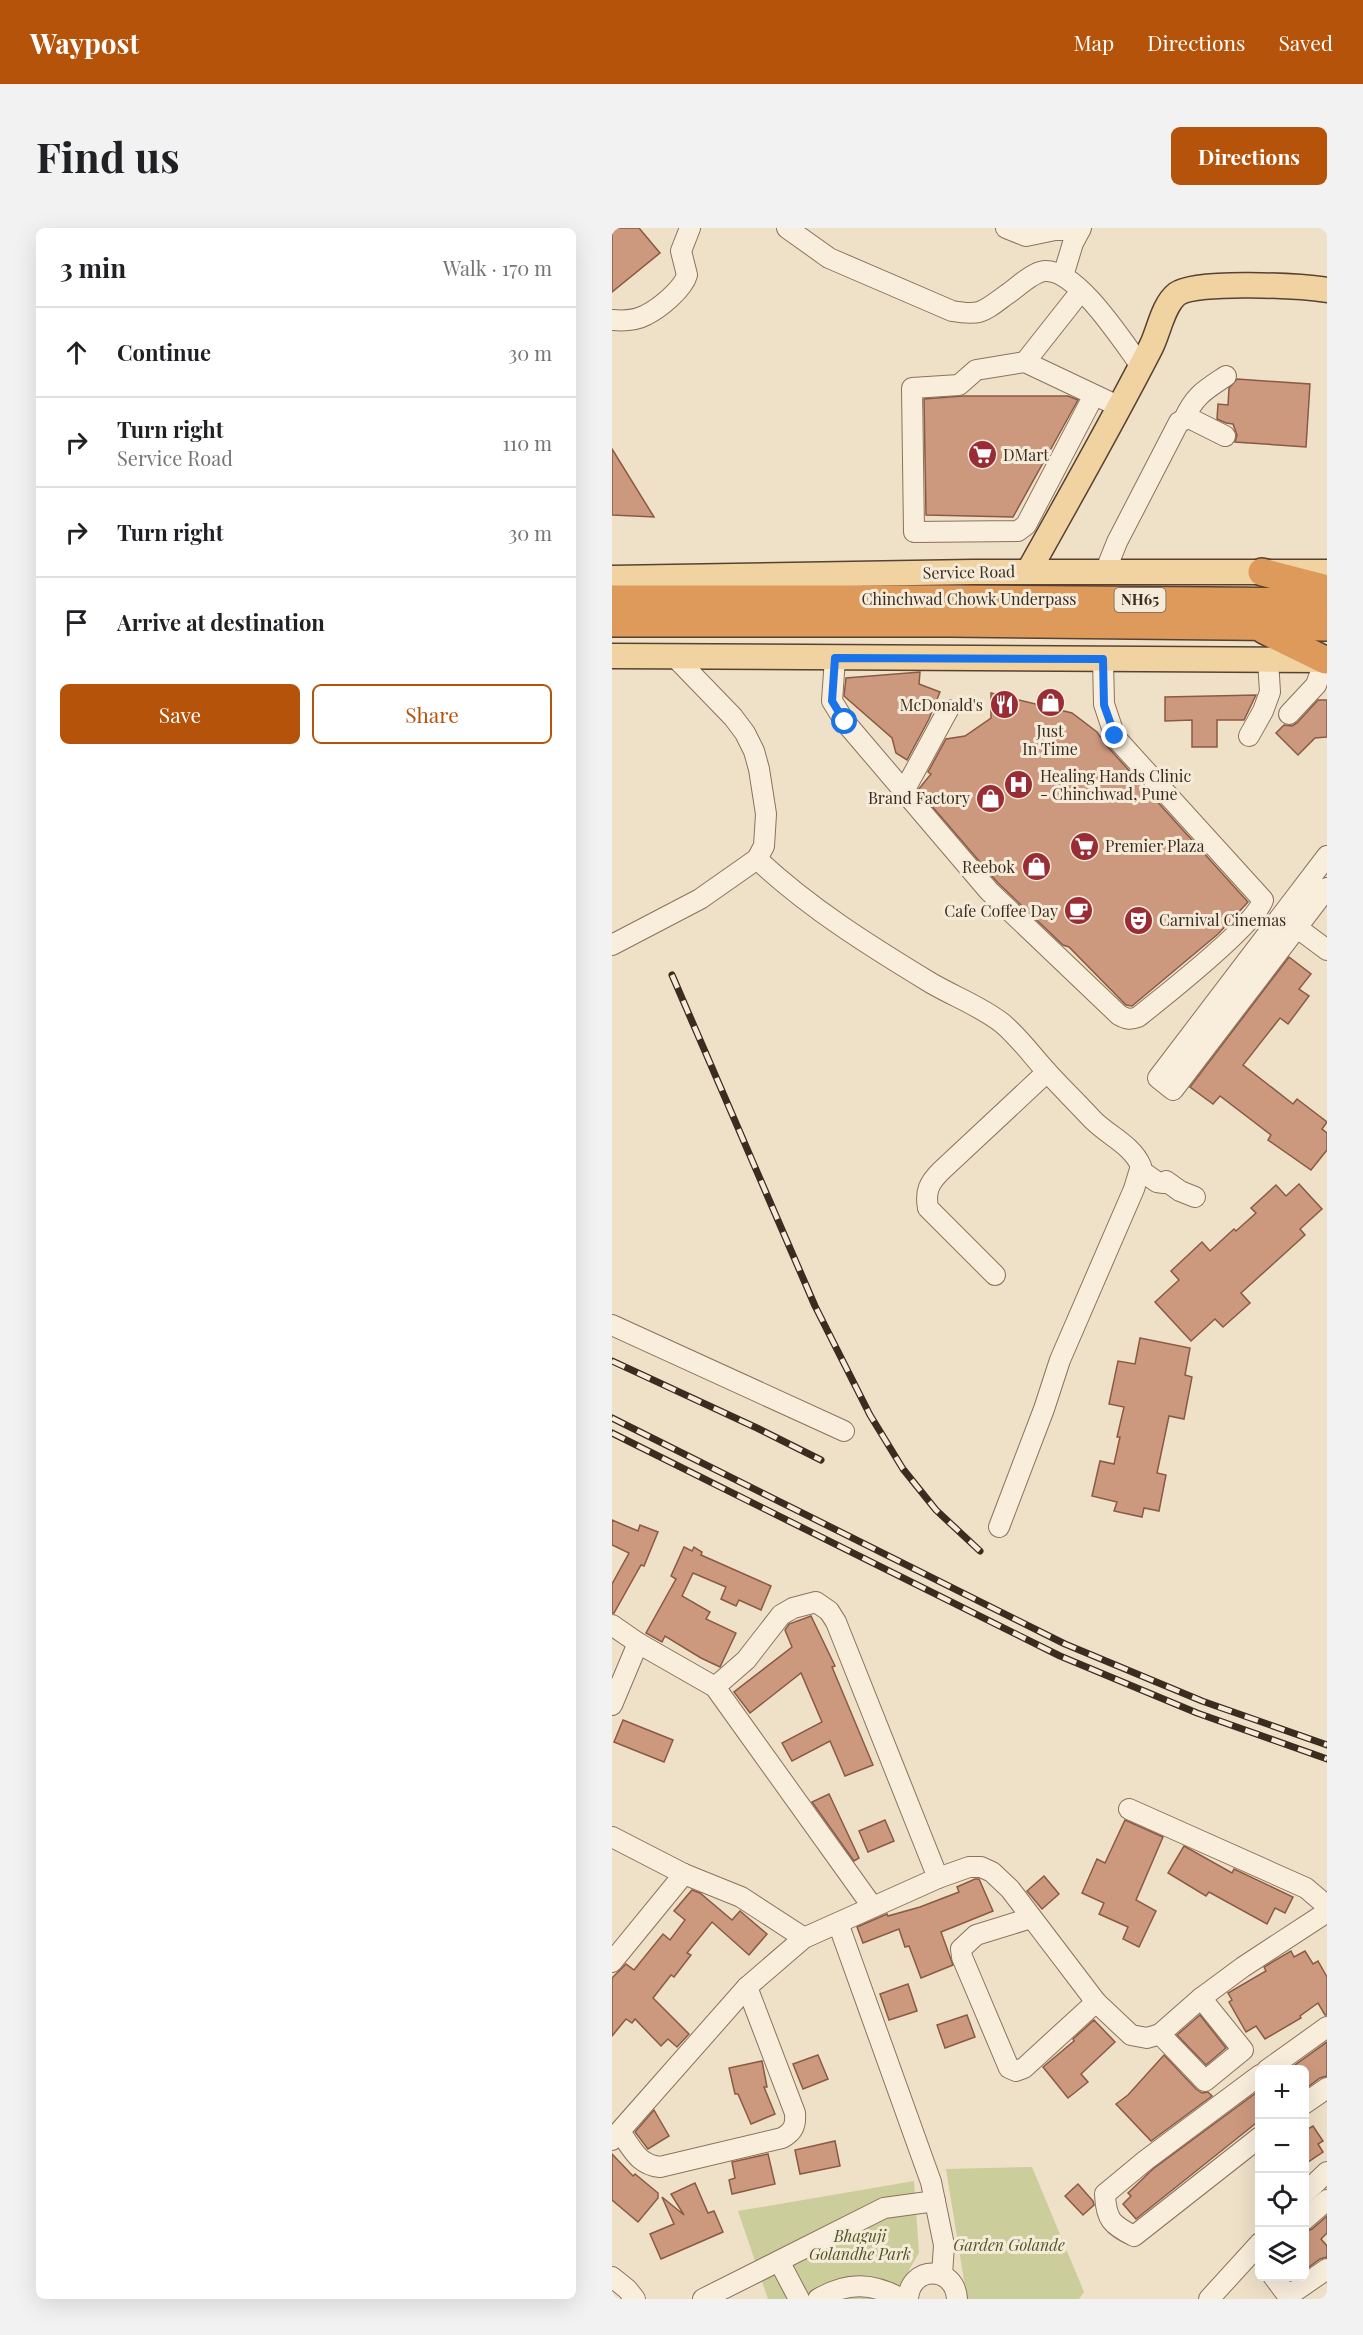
<!DOCTYPE html>
<html lang="en">
<head>
<meta charset="utf-8">
<style>
	:root { --surface:#fff; --page:#f2f2f2; --text:#202124; --muted:#757577; --line:#e0e0e0; --accent:#b45309 }
	body { margin:0; font-family:"Playfair Display",serif; background:var(--page); color:var(--text) }
	.controls { position:absolute; right:18px; bottom:18px; display:grid; overflow:hidden; border-radius:9px; box-shadow:0 6px 24px #0002 }
	.controls button { width:54px; height:54px; display:grid; place-items:center; padding:0; border:0; border-bottom:2px solid var(--line); background:var(--surface); color:var(--text); font:30px sans-serif }
	.stop { position:absolute; width:18px; height:18px; margin:-14px; border:4px solid #1a73e8; border-radius:50%; background:#fff }
	.stop.end { background:#1a73e8; border-color:#fff; box-shadow:0 2px 6px #0008 }
	.list { margin:0; padding:0; list-style:none }
	h2 { display:flex; justify-content:space-between; align-items:center; height:78px; margin:0; padding:0 24px; font-size:26px }
	h2 small { font-size:20px; font-weight:400; color:var(--muted) }
	.list li { display:grid; grid-template-columns:39px 1fr auto; gap:18px; align-items:center; box-sizing:border-box; height:90px; padding:0 24px; border-top:2px solid var(--line) }
	.list b { display:block; font-size:22px; white-space:nowrap }
	.list p { margin:0; font-size:20px; white-space:nowrap; color:var(--muted) }
	.list em { font-size:20px; font-style:normal; color:var(--muted) }
	.actions { display:flex; gap:12px; padding:18px 24px }
	.actions a { flex:1; padding:14px 0; border:2px solid var(--accent); border-radius:9px; text-align:center; font-size:21px; color:var(--accent) }
	.actions .main { background:var(--accent); color:#fff }
	.icon { flex:none; width:33px; height:33px; fill:none; stroke:currentColor; stroke-width:2; stroke-linecap:round; stroke-linejoin:round }
	.map { position:relative; flex:none; width:715px; height:2071px; overflow:hidden; border-radius:9px }
	header { display:flex; align-items:center; gap:36px; box-sizing:border-box; height:84px; padding:0 30px; background:var(--accent); color:#fff }
	header strong { font-size:28px }
	nav { display:flex; gap:33px; margin-inline-start:auto; font-size:21px }
	.intro { display:flex; align-items:center; justify-content:space-between; box-sizing:border-box; height:144px; padding:0 36px }
	h1 { margin:0; font-size:42px }
	.button { padding:15px 27px; border-radius:9px; background:var(--accent); color:#fff; font-size:21px; font-weight:700 }
	main { display:flex; gap:36px; padding:0 36px }
	aside { flex:1; background:var(--surface); border-radius:9px; box-shadow:0 6px 24px #0002 }
	.map>svg:first-child { display:block }
</style>
</head>
<body>
<header>
<strong>Waypost</strong>
<nav><a>Map</a><a>Directions</a><a>Saved</a></nav>
</header>
<div class="intro"><h1>Find us</h1><a class="button">Directions</a></div>
<main>
<aside>
<h2>3 min<small>Walk · 170 m</small></h2>
<ul class="list">
<li><svg class="icon" aria-label="ahead" viewBox="0 0 24 24"><path d="M12 20V5M6 11l6-6 6 6"/></svg><div><b>Continue</b></div><em>30 m</em></li>
<li><svg class="icon" aria-label="right" viewBox="0 0 24 24"><path d="M7 20v-9h11M14 6l5 5-5 5"/></svg><div><b>Turn right</b><p>Service Road</p></div><em>110 m</em></li>
<li><svg class="icon" aria-label="right" viewBox="0 0 24 24"><path d="M7 20v-9h11M14 6l5 5-5 5"/></svg><div><b>Turn right</b></div><em>30 m</em></li>
<li><svg class="icon" aria-label="arrive" viewBox="0 0 24 24"><path d="M6 21V4h12l-3 4 3 4H6"/></svg><div><b>Arrive at destination</b></div></li>
</ul>
<div class="actions"><a class="main">Save</a><a>Share</a></div>
</aside>
<div class="map">
<svg width="715" height="2071" viewBox="0 0 715 2071">
	<rect width="100%" height="100%" fill="#efe1c8"/>
	<!-- green -->
	<g fill="#cbcd9b">
		<polygon points="420,1939 472,2064 467,2071 355,2071 334,1941"/>
		<polygon points="302,1953 307,2025 280,2071 156,2071 126,1983"/>
	</g>
	<!-- building -->
	<g fill="#cd997e" stroke="#8a5a42" stroke-width="1.5">
		<polygon points="0,0 27,0 48,25 0,64"/>
		<polygon points="625,151 698,156 694,219 623,214 625,207 621,196 614,195 605,191 606,176 616,177 617,160"/>
		<polygon points="351,168 456,168 466,172 401,289 314,287 312,171"/>
		<polygon points="0,221 42,289 0,287"/>
		<polygon points="308,444 307,456 328,464 317,491 295,532 284,525 280,510 232,468 234,450"/>
		<polygon points="379,465 460,485 485,504 494,517 636,674 606,706 520,778 514,777 457,719 451,717 386,655 306,562 319,546 316,544 334,511 353,508 379,490"/>
		<polygon points="644,467 632,492 605,492 605,519 580,519 580,492 553,493 553,469"/>
		<polygon points="706,472 715,472 715,509 703,510 686,527 664,505 672,497 680,498 685,495"/>
		<polygon points="677,729 699,746 687,761 697,768 676,796 668,790 631,837 681,876 685,871 715,894 710,901 715,905 715,922 699,942 656,912 659,907 608,868 601,876 578,859"/>
		<polygon points="687,956 710,981 688,1001 693,1007 629,1065 638,1075 611,1099 603,1091 579,1113 543,1074 567,1052 559,1043 590,1014 598,1023 622,1001 624,1003 644,985 639,980 664,957 674,968"/>
		<polygon points="528,1110 578,1120 573,1147 580,1149 572,1191 557,1188 545,1245 554,1247 547,1283 532,1280 530,1289 502,1283 505,1274 480,1268 488,1233 502,1236 508,1209 505,1209 512,1179 497,1176 506,1133 523,1136"/>
		<polygon points="0,1292 26,1303 28,1297 46,1304 32,1338 29,1337 2,1385 0,1385 0,1356 17,1325 0,1317"/>
		<polygon points="72,1319 80,1323 82,1319 90,1324 89,1327 159,1358 149,1382 127,1372 124,1378 109,1371 114,1359 81,1345 70,1368 98,1384 94,1391 124,1405 108,1439 89,1430 53,1408 50,1414 34,1405 64,1351 59,1348"/>
		<polygon points="199,1388 223,1438 220,1439 261,1537 233,1548 218,1513 180,1533 170,1515 210,1494 189,1445 138,1485 122,1464 180,1419 173,1402 177,1396"/>
		<polygon points="11,1492 61,1512 52,1534 2,1514"/>
		<polygon points="217,1566 247,1630 242,1633 200,1574"/>
		<polygon points="273,1592 282,1613 256,1624 247,1603"/>
		<polygon points="513,1592 551,1609 524,1672 544,1683 527,1719 511,1711 516,1699 487,1686 492,1675 470,1665 485,1631 493,1635"/>
		<polygon points="572,1618 620,1645 622,1641 681,1669 673,1685 663,1680 655,1696 597,1664 594,1668 556,1645"/>
		<polygon points="432,1648 447,1666 430,1681 415,1663"/>
		<polygon points="363,1651 367,1651 381,1683 329,1704 341,1737 309,1750 297,1718 293,1719 287,1701 251,1715 245,1699 275,1686 276,1688 308,1679 347,1664 345,1659"/>
		<polygon points="80,1662 88,1665 120,1692 128,1683 155,1706 137,1727 100,1694 75,1725 79,1727 62,1749 59,1747 41,1770 77,1806 65,1819 56,1811 49,1818 23,1791 20,1795 14,1791 0,1808 0,1750 14,1736 22,1742 51,1706 58,1712 73,1692 62,1683"/>
		<polygon points="679,1723 682,1729 693,1723 701,1736 706,1733 715,1749 715,1787 713,1787 706,1775 688,1788 689,1790 653,1811 644,1798 634,1804 617,1774 620,1772 616,1765 654,1743 652,1739"/>
		<polygon points="296,1756 305,1783 277,1792 268,1766"/>
		<polygon points="355,1787 363,1809 333,1820 325,1797"/>
		<polygon points="588,1787 614,1820 594,1837 565,1807"/>
		<polygon points="482,1792 503,1814 469,1846 476,1854 456,1870 431,1839 462,1813 461,1811"/>
		<polygon points="715,1814 715,1848 708,1850 693,1861 693,1842 676,1842"/>
		<polygon points="206,1827 216,1851 191,1861 181,1836"/>
		<polygon points="552,1827 584,1861 590,1865 596,1864 600,1868 539,1913 504,1876 516,1867"/>
		<polygon points="150,1833 155,1859 152,1859 163,1886 139,1896 126,1866 123,1866 117,1840"/>
		<polygon points="648,1862 648,1892 524,1991 511,1976 519,1968 516,1965 541,1941"/>
		<polygon points="42,1882 57,1908 36,1921 23,1904"/>
		<polygon points="693,1895 696,1901 701,1898 711,1913 706,1916 711,1924 693,1936"/>
		<polygon points="223,1913 228,1938 188,1946 183,1922"/>
		<polygon points="0,1926 21,1948 23,1946 46,1965 46,1970 26,1994 0,1972"/>
		<polygon points="156,1926 163,1956 120,1966 117,1952 123,1950 120,1934"/>
		<polygon points="83,1955 96,1985 102,1983 111,2004 49,2031 38,2006 62,1996 50,1969 72,1987 59,1966"/>
		<polygon points="466,1956 481,1973 482,1977 471,1987 453,1968"/>
		<polygon points="715,1988 715,2005 709,2011 715,2018 715,2029 708,2031 693,2042 693,2004 700,2001"/>
	</g>
	<g fill="none" stroke-linecap="round" stroke-linejoin="round">
		<defs>
			<g id="minor">
				<path d="M175,0L217,30L340,83C369,88 371,84 394,67C405,60 420,44 433,43C465,41 511,114 529,138"/>
				<polyline points="394,0 414,8 443,2 468,2"/>
				<polyline points="451,48 461,15 469,0"/>
				<path d="M0,92C11,93 23,93 34,87C48,80 71,61 75,47L69,23L78,0"/>
				<polyline points="413,134 469,63"/>
				<polyline points="482,167 414,297 406,303 302,304 300,160 347,157 364,142 413,134 508,179"/>
				<path d="M572,191C583,167 593,162 614,148"/>
				<polyline points="493,344 505,314 567,194 577,190 613,208"/>
				<path d="M223,430L220,473L233,494L377,663L507,787C514,791 518,792 526,789C550,770 644,696 651,672L503,509L492,476L491,431"/>
				<polyline points="677,486 704,457 713,432"/>
				<polyline points="637,508 651,483 658,464 656,432"/>
				<polyline points="292,563 336,482"/>
				<polyline points="715,628 546,850 561,862 715,660"/>
				<path d="M145,631C197,680 258,718 319,755C343,769 368,778 390,795C408,810 421,829 437,846C451,861 466,876 481,892C497,908 520,917 529,938L522,961L448,1132L432,1181L387,1299"/>
				<polyline points="676,693 715,722"/>
				<polyline points="0,717 88,671 145,631 152,618 154,586 147,541 142,523 133,505 121,489 62,428"/>
				<polyline points="528,942 545,954 552,955 554,953 568,963 583,969"/>
				<path d="M383,1047L316,980C313,963 317,955 329,943L435,844"/>
				<polyline points="0,1097 232,1203"/>
				<polyline points="0,1397 26,1415 103,1459 260,1678"/>
				<polyline points="103,1459 134,1432 169,1387 181,1380 204,1374 217,1383 224,1394 326,1650"/>
				<polyline points="0,1477 26,1415"/>
				<polyline points="517,1581 694,1660 715,1678"/>
				<polyline points="0,1609 72,1646 129,1669 192,1710"/>
				<polyline points="419,1690 364,1707 349,1721 350,1729 397,1840 404,1843 412,1840 484,1774"/>
				<polyline points="226,1695 319,1954 332,2017 330,2047"/>
				<polyline points="0,1734 72,1646"/>
				<polyline points="548,1806 593,1853 631,1822 589,1770"/>
				<polyline points="655,1842 715,1799"/>
				<path d="M648,1847L534,1932L493,1966C494,1992 500,1997 522,2008L648,1909"/>
				<polyline points="692,1876 715,1860"/>
				<path d="M8,1904C20,1920 26,1937 48,1939L170,1910C181,1904 184,1898 183,1885L135,1759"/>
				<polyline points="0,1912 135,1759 192,1710 326,1650 357,1639 369,1639 380,1644 398,1661 484,1774 519,1807 535,1810 548,1806 589,1770 631,1739 715,1684"/>
				<polyline points="692,1966 715,1944"/>
				<polyline points="692,1992 715,1972"/>
				<polyline points="167,2033 187,2071"/>
				<polyline points="661,2048 676,2068 715,2041"/>
				<polyline points="0,2049 15,2061 23,2071"/>
				<polyline points="91,2071 272,1980 323,1973"/>
				<path d="M206,2071C236,2053 261,2055 290,2071"/>
				<path d="M296,2071C298,2037 343,2037 345,2071"/>
				<polyline points="597,2071 648,2015"/>
			</g>
			<g id="major">
				<path d="M416,344C458,269 500,195 539,119C547,103 551,77 565,66C584,52 689,58 715,62"/>
				<polyline points="0,350 361,344 715,344"/>
				<polyline points="0,428 715,432"/>
			</g>
			<g id="highway">
				<polyline points="650,344 715,361"/>
				<polyline points="0,371 340,371 715,374"/>
				<polyline points="0,395 339,395 715,399"/>
				<polyline points="652,402 713,432"/>
			</g>
		</defs>
		<!-- minor casing -->
		<use href="#minor" stroke="#8b725d" stroke-width="22"/>
		<!-- major casing -->
		<use href="#major" stroke="#594131" stroke-width="27"/>
		<!-- highway casing -->
		<use href="#highway" stroke="#594131" stroke-width="30"/>
		<!-- minor -->
		<use href="#minor" stroke="#f9eedc" stroke-width="20"/>
		<!-- major -->
		<use href="#major" stroke="#f1d3a1" stroke-width="24"/>
		<!-- highway -->
		<use href="#highway" stroke="#dd9a5a" stroke-width="27"/>
		<defs>
			<g id="rail">
				<polyline points="60,747 203,1078 258,1187 291,1241 324,1282 368,1323"/>
				<polyline points="0,1133 145,1200 209,1232"/>
				<polyline points="0,1190 453,1416 590,1473 715,1517"/>
				<polyline points="0,1205 448,1428 585,1485 715,1531"/>
			</g>
		</defs>
		<!-- rail casing -->
		<use href="#rail" stroke="#3b2c20" stroke-width="7"/>
		<!-- rail -->
		<use href="#rail" stroke="#f6ebd8" stroke-width="4.5" stroke-dasharray="14" stroke-linecap="butt"/>
	</g>
	<g fill="none" stroke-linecap="round" stroke-linejoin="round">
		<!-- route -->
		<polyline stroke="#1a73e8" stroke-width="8" points="233,494 220,473 223,430 491,431 492,477 503,508"/>
	</g>
	<!-- icons -->
	<defs>
		<symbol id="supermarket-disc" viewBox="-11 -11 22 22"><circle r="9.5" fill="#9a2c35" stroke="#f6ebd8"/><path d="M-6-5.5h2.5l.6 2H6L4.5 2H-2.5L-4.4-4H-6ZM-1.5 3.2a1.3 1.3 0 1 0 .1 0ZM3 3.2a1.3 1.3 0 1 0 .1 0Z" fill="#fff"/></symbol>
		<symbol id="shop-disc" viewBox="-11 -11 22 22"><circle r="9.5" fill="#9a2c35" stroke="#f6ebd8"/><path d="M-5-2.5h2.3a2.7 3.5 0 0 1 5.4 0H5L5.5 6h-11ZM-1.5-2.5h3a1.5 2.3 0 0 0-3 0Z" fill="#fff"/></symbol>
		<symbol id="restaurant-disc" viewBox="-11 -11 22 22"><circle r="9.5" fill="#9a2c35" stroke="#f6ebd8"/><path d="M-5-6h1v4h1v-4h1v4h1v-4h1v5L-1.5 .5V6h-2V.5L-5-1ZM5-6V6H3V1.5H1.5Q1.5-4 5-6Z" fill="#fff"/></symbol>
		<symbol id="hospital-disc" viewBox="-11 -11 22 22"><circle r="9.5" fill="#9a2c35" stroke="#f6ebd8"/><path d="M-5-5h3v3.5h4V-5h3V5h-3V1.5h-4V5h-3Z" fill="#fff"/></symbol>
		<symbol id="cafe-disc" viewBox="-11 -11 22 22"><circle r="9.5" fill="#9a2c35" stroke="#f6ebd8"/><path d="M-5.5-4.5H6V0H3Q3 3.5 0 3.5H-2.5Q-5.5 3.5-5.5 0ZM3-3.2v2h1.7v-2ZM-6 4.5H4V6H-6Z" fill="#fff"/></symbol>
		<symbol id="theatre-disc" viewBox="-11 -11 22 22"><circle r="9.5" fill="#9a2c35" stroke="#f6ebd8"/><path d="M-5-5.5Q0-4 5-5.5V0Q5 5 0 6Q-5 5-5 0ZM-3.3-2.5H-1v1.5H-3.3ZM1-2.5H3.3v1.5H1ZM-2.8 1Q0 5.5 2.8 1Z" fill="#fff"/></symbol>
	</defs>
	<g fill-rule="evenodd">
		<use href="#supermarket-disc" x="354" y="210" width="33" height="33"/>
		<use href="#shop-disc" x="422" y="458" width="33" height="33"/>
		<use href="#restaurant-disc" x="376" y="460" width="33" height="33"/>
		<use href="#hospital-disc" x="390" y="540" width="33" height="33"/>
		<use href="#shop-disc" x="362" y="554" width="33" height="33"/>
		<use href="#supermarket-disc" x="456" y="602" width="33" height="33"/>
		<use href="#shop-disc" x="408" y="622" width="33" height="33"/>
		<use href="#cafe-disc" x="450" y="666" width="33" height="33"/>
		<use href="#theatre-disc" x="510" y="676" width="33" height="33"/>
	</g>
	<g text-anchor="middle" stroke-width="6" stroke-linejoin="round" paint-order="stroke">
		<!-- shield labels -->
		<rect fill="#f6ebd8" stroke="#736557" stroke-width="1.5" x="502.5" y="360" width="51" height="24" rx="4.5"/>
		<g font-size="15" font-weight="bold" fill="#3b2c20">
			<text x="528" y="377">NH65</text>
		</g>
		<!-- poi labels -->
		<g font-size="16" fill="#3b2c20" stroke="#f6ebd8" text-anchor="start">
			<text x="391" y="233">DMart</text>
			<text x="371" y="483" text-anchor="end">McDonald's</text>
			<text x="438" y="509" text-anchor="middle">Just<tspan x="438" dy="18">In Time</tspan></text>
			<text x="428" y="554">Healing Hands Clinic<tspan x="428" dy="18">- Chinchwad, Pune</tspan></text>
			<text x="358" y="576" text-anchor="end">Brand Factory</text>
			<text x="493" y="624">Premier Plaza</text>
			<text x="403" y="645" text-anchor="end">Reebok</text>
			<text x="446" y="689" text-anchor="end">Cafe Coffee Day</text>
			<text x="547" y="698">Carnival Cinemas</text>
		</g>
		<!-- street labels -->
		<g font-size="16" fill="#3b2c20" stroke="#f6ebd8">
			<text transform="translate(357 344) rotate(-1)" y="6">Service Road</text>
			<text x="357" y="377">Chinchwad Chowk Underpass</text>
		</g>
		<!-- park labels -->
		<g font-size="16" font-style="italic" fill="#4f5827" stroke="#f6ebd8">
			<text x="248" y="2014">Bhaguji<tspan x="248" dy="18">Golandhe Park</tspan></text>
			<text x="397" y="2023">Garden Golande</text>
		</g>
	</g>
</svg>
<div class="controls">
<button>+</button>
<button>−</button>
<button><svg class="icon" aria-label="locate" viewBox="0 0 24 24"><circle cx="12" cy="12" r="6"/><path d="M12 2v4M12 18v4M2 12h4M18 12h4"/></svg></button>
<button><svg class="icon" aria-label="layers" viewBox="0 0 24 24"><path d="M12 4l9 5-9 5-9-5zM3 14l9 5 9-5"/></svg></button>
</div>
<div class="stop" style="left:233px;top:494px"></div>
<div class="stop end" style="left:503px;top:508px"></div>
</div>
</main>
</body>
</html>
